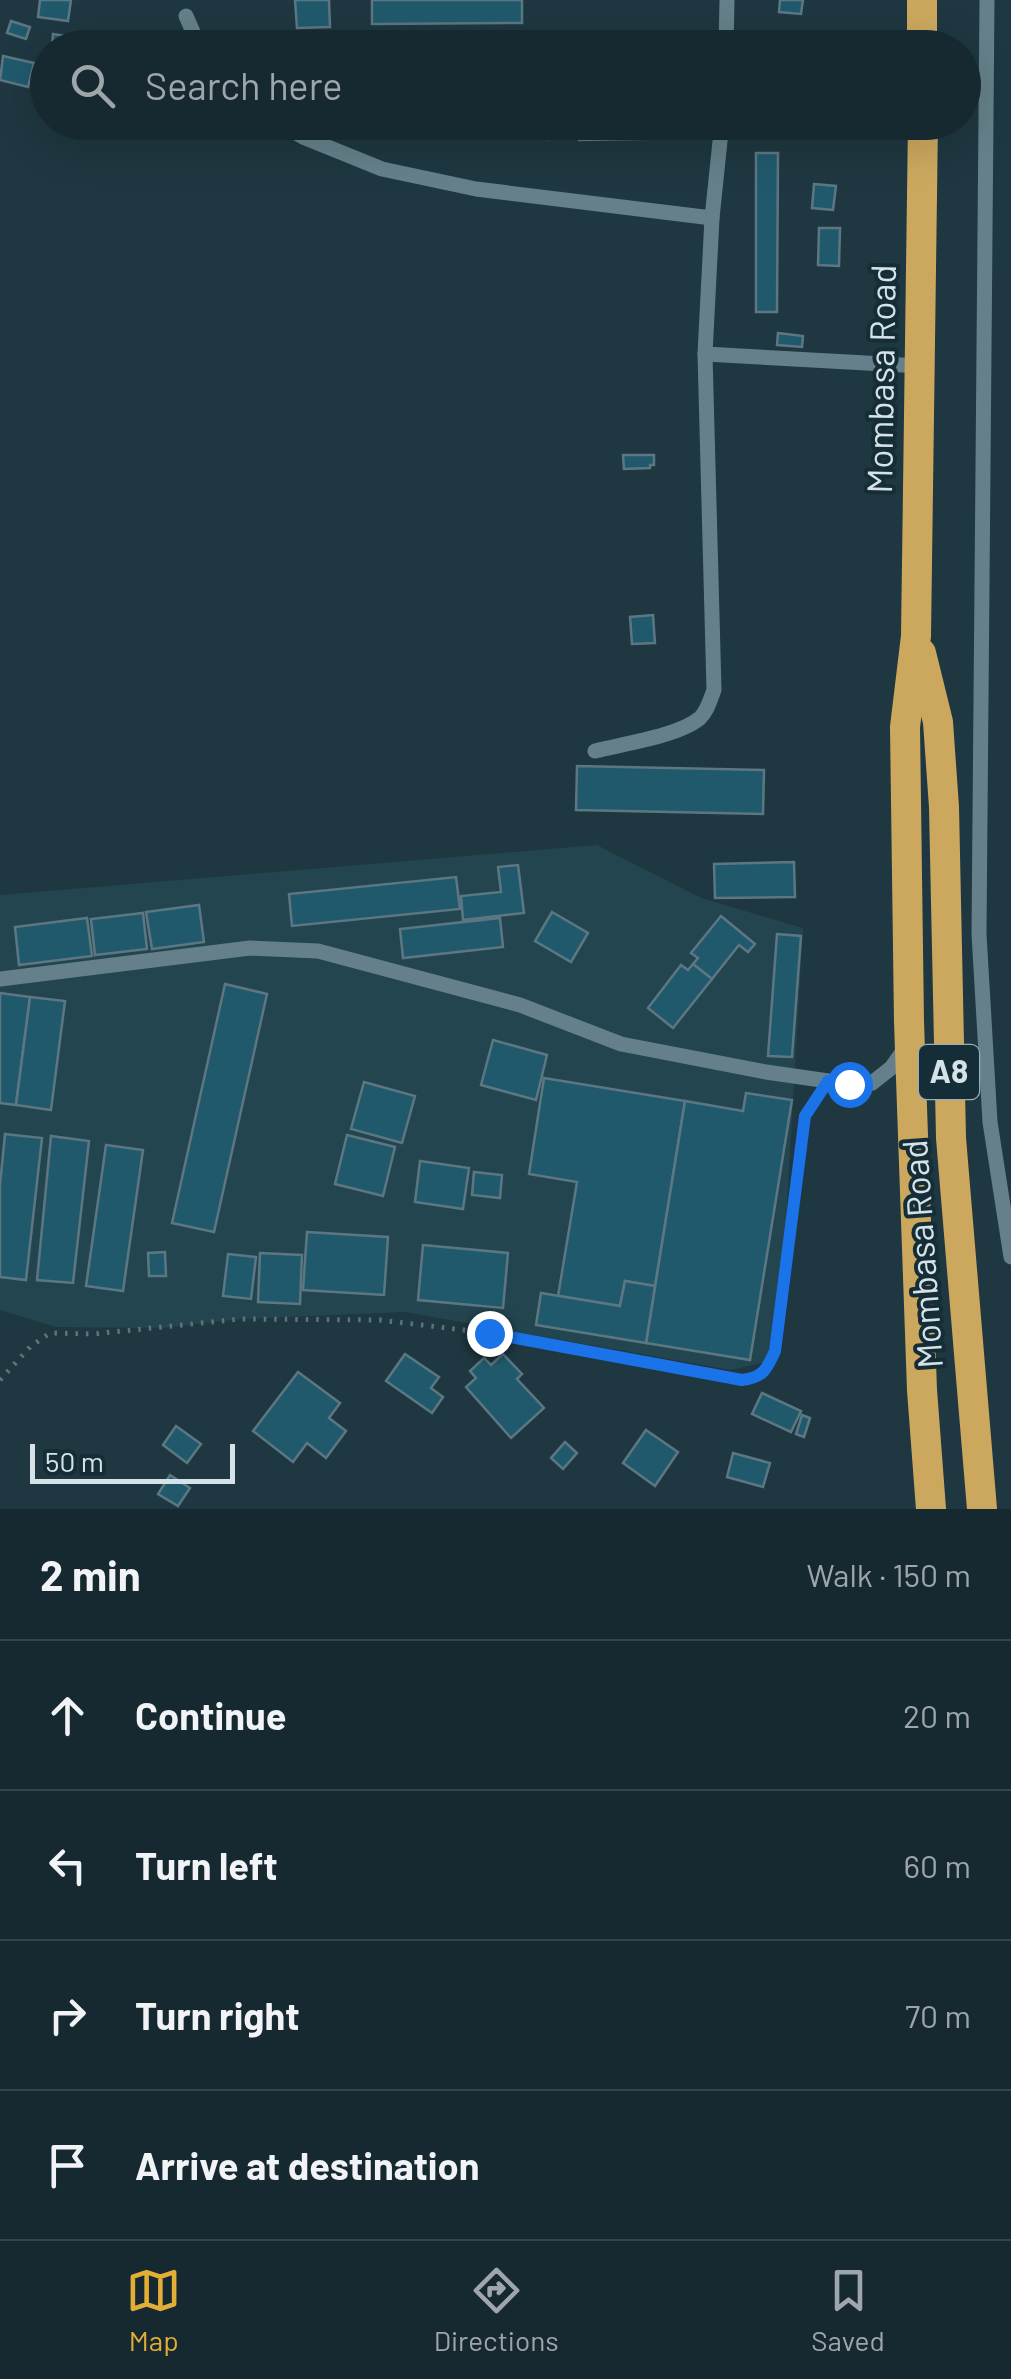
<!DOCTYPE html>
<html lang="en">
<head>
<meta charset="utf-8">
<style>
	:root { --surface:#162930; --page:#23353c; --text:#f1f3f6; --muted:#9ea6ab; --line:#35454c; --accent:#e3ae35 }
	body { margin:0; font-family:Barlow,sans-serif; background:var(--page); color:var(--text) }
	.scale { position:absolute; left:30px; bottom:25px; width:205px; box-sizing:border-box; padding-left:10px; border:5px solid #d5e3e9; border-top:0; font-size:28px; line-height:35px; white-space:nowrap; color:#d5e3e9; -webkit-text-stroke:8px #142d36; paint-order:stroke }
	.stop { position:absolute; width:30px; height:30px; margin:-22px; border:8px solid #1a73e8; border-radius:50%; background:#fff }
	.stop.end { background:#1a73e8; border-color:#fff; box-shadow:0 2px 10px #0008 }
	.list { margin:0; padding:0; list-style:none }
	h2 { display:flex; justify-content:space-between; align-items:center; height:130px; margin:0; padding:0 40px; font-size:42px }
	h2 small { font-size:32px; font-weight:400; color:var(--muted) }
	.list li { display:grid; grid-template-columns:65px 1fr auto; gap:30px; align-items:center; box-sizing:border-box; height:150px; padding:0 40px; border-top:2px solid var(--line) }
	.list b { display:block; font-size:38px; white-space:nowrap }
	.list em { font-size:32px; font-style:normal; color:var(--muted) }
	.icon { flex:none; width:55px; height:55px; fill:none; stroke:currentColor; stroke-width:2; stroke-linecap:round; stroke-linejoin:round }
	.map { position:relative; flex:none; width:1011px; height:1509px; overflow:hidden }
	.search { position:absolute; background:var(--surface); box-shadow:0 10px 40px #0002; left:30px; right:30px; top:30px; height:110px; display:flex; align-items:center; gap:25px; box-sizing:border-box; padding:0 35px; border-radius:55px; color:var(--muted); font-size:38px }
	.sheet { height:730px; background:var(--surface) }
	nav { display:flex; justify-content:space-around; align-items:center; box-sizing:border-box; height:140px; border-top:2px solid var(--line); background:var(--surface); font-size:28px; color:var(--muted) }
	nav a { display:grid; justify-items:center; gap:5px }
	nav .on { color:var(--accent) }
	.map>svg:first-child { display:block }
</style>
</head>
<body>
<div class="map">
<svg width="1011" height="1509" viewBox="0 0 1011 1509">
	<rect width="100%" height="100%" fill="#1e3740"/>
	<!-- built -->
	<polygon fill="#234550" points="597,845 701,898 803,928 778,1359 731,1370 405,1312 241,1319 163,1328 56,1327 0,1310 0,895"/>
	<!-- building -->
	<g fill="#21596c" stroke="#5c7782" stroke-width="2.5">
		<polygon points="40,0 71,0 68,21 38,17"/>
		<polygon points="295,0 329,0 330,27 297,28"/>
		<polygon points="372,0 522,0 522,23 372,24"/>
		<polygon points="780,0 803,0 801,14 779,12"/>
		<polygon points="11,21 30,27 26,39 7,33"/>
		<polygon points="53,34 73,37 72,48 52,48"/>
		<polygon points="3,56 34,63 28,87 0,80"/>
		<polygon points="37,73 48,77 45,90 33,86"/>
		<polygon points="548,122 575,122 575,138 548,139"/>
		<polygon points="579,122 692,122 692,138 579,140"/>
		<polygon points="756,153 778,153 777,312 756,312"/>
		<polygon points="814,184 836,186 833,210 812,208"/>
		<polygon points="819,228 840,228 839,266 818,265"/>
		<polygon points="778,333 803,336 802,347 777,345"/>
		<polygon points="623,455 654,455 654,465 650,465 650,468 624,469"/>
		<polygon points="653,615 655,643 632,644 630,617"/>
		<polygon points="577,766 764,770 763,814 576,810"/>
		<polygon points="794,862 795,897 715,898 714,864"/>
		<polygon points="518,865 524,913 463,920 461,896 501,892 498,867"/>
		<polygon points="456,877 460,909 292,926 289,894"/>
		<polygon points="199,905 204,942 152,949 146,912"/>
		<polygon points="552,912 588,933 571,962 535,941"/>
		<polygon points="143,913 147,949 95,955 91,919"/>
		<polygon points="721,916 755,944 748,952 739,945 712,979 693,964 698,958 691,953"/>
		<polygon points="87,918 92,956 19,965 15,927"/>
		<polygon points="500,918 503,947 403,958 400,929"/>
		<polygon points="777,934 801,936 792,1057 768,1056"/>
		<polygon points="693,964 712,979 673,1028 648,1008 681,965 688,970"/>
		<polygon points="225,984 267,994 214,1232 172,1223"/>
		<polygon points="0,993 30,997 16,1105 0,1103"/>
		<polygon points="30,997 65,1001 51,1110 16,1105"/>
		<polygon points="493,1040 547,1055 536,1100 481,1085"/>
		<polygon points="544,1078 685,1101 655,1286 625,1281 620,1306 558,1296 577,1182 529,1174"/>
		<polygon points="364,1082 415,1096 402,1143 351,1129"/>
		<polygon points="746,1093 792,1100 750,1360 646,1343 685,1101 743,1111"/>
		<polygon points="5,1134 42,1138 26,1280 0,1277 0,1185"/>
		<polygon points="347,1135 395,1147 383,1196 335,1184"/>
		<polygon points="51,1136 89,1141 73,1283 37,1280"/>
		<polygon points="106,1145 143,1150 123,1291 86,1286"/>
		<polygon points="420,1161 469,1168 463,1209 415,1202"/>
		<polygon points="474,1172 502,1175 500,1198 472,1195"/>
		<polygon points="307,1232 388,1237 384,1295 303,1290"/>
		<polygon points="423,1245 508,1253 503,1308 418,1300"/>
		<polygon points="165,1252 166,1276 149,1276 148,1253"/>
		<polygon points="260,1253 302,1255 300,1304 258,1302"/>
		<polygon points="228,1254 256,1257 251,1299 223,1296"/>
		<polygon points="625,1281 655,1286 646,1343 536,1325 541,1293 620,1306"/>
		<polygon points="405,1354 439,1377 431,1388 443,1397 432,1413 386,1381"/>
		<polygon points="503,1354 522,1374 517,1379 544,1408 511,1438 466,1387 476,1378 470,1371 484,1358 491,1365"/>
		<polygon points="298,1372 340,1403 329,1418 346,1431 326,1458 307,1443 293,1462 253,1431"/>
		<polygon points="762,1393 801,1411 791,1432 752,1414"/>
		<polygon points="802,1415 810,1418 804,1437 796,1434"/>
		<polygon points="176,1426 201,1444 187,1463 163,1445"/>
		<polygon points="646,1430 678,1452 655,1486 623,1463"/>
		<polygon points="565,1442 577,1453 563,1469 551,1458"/>
		<polygon points="733,1453 770,1463 763,1487 727,1477"/>
		<polygon points="170,1475 190,1488 178,1506 158,1494"/>
	</g>
	<g fill="none" stroke-linecap="round" stroke-linejoin="round">
		<!-- path -->
		<path stroke="#5e737b" stroke-width="5" stroke-dasharray="2.5 8" stroke-linecap="butt" d="M0,1380L30,1347L50,1333L93,1334L241,1319L380,1320L489,1333L742,1379C763,1377 768,1369 775,1351L805,1116L815,1100"/>
		<!-- lane -->
		<g stroke="#65808a" stroke-width="15">
			<polyline points="987,0 979,934 990,1122 1011,1257"/>
			<polyline points="186,16 200,48"/>
			<polyline points="726,48 727,0"/>
			<polyline points="277,122 303,137 382,169 476,189 712,218 705,354 920,366"/>
			<polyline points="712,218 722,122"/>
			<path d="M595,751C622,744 679,736 700,718C708,710 710,700 714,690L705,354"/>
			<polyline points="0,979 250,948 318,951 520,1005 621,1044 766,1072 849,1084 872,1083 891,1068 905,1048"/>
		</g>
		<!-- highway -->
		<g stroke="#cca85f" stroke-width="30">
			<polyline points="922,0 922,48"/>
			<polyline points="923,122 916,636 905,727 909,1022 922,1390 931,1509"/>
			<polyline points="921,653 938,722 944,807 951,1138 982,1509"/>
		</g>
	</g>
	<g fill="none" stroke-linecap="round" stroke-linejoin="round">
		<!-- route -->
		<path stroke="#1a73e8" stroke-width="12" d="M489,1333L742,1380C763,1378 767,1369 775,1351L805,1116L828,1081L849,1084"/>
	</g>
	<g text-anchor="middle" stroke-width="8" stroke-linejoin="round" paint-order="stroke">
		<!-- shield labels -->
		<rect fill="#142d36" stroke="#9bacb3" stroke-width="2.5" x="919" y="1045" width="60" height="54" rx="8"/>
		<g font-size="32" font-weight="bold" fill="#d5e3e9">
			<text x="949" y="1083">A8</text>
		</g>
		<!-- street labels -->
		<g font-size="35" fill="#d5e3e9" stroke="#142d36">
			<text transform="translate(882 379) rotate(-89)" y="12">Mombasa Road</text>
			<text transform="translate(923 1254) rotate(-94)" y="12">Mombasa Road</text>
		</g>
	</g>
</svg>
<div class="scale">50 m</div>
<div class="stop" style="left:849px;top:1084px"></div>
<div class="stop end" style="left:489px;top:1333px"></div>
<div class="search"><svg class="icon" aria-label="search" viewBox="0 0 24 24"><circle cx="10" cy="10" r="6"/><path d="M15 15l6 6"/></svg>Search here</div>
</div>
<section class="sheet">
<h2>2 min<small>Walk · 150 m</small></h2>
<ul class="list">
<li><svg class="icon" aria-label="ahead" viewBox="0 0 24 24"><path d="M12 20V5M6 11l6-6 6 6"/></svg><div><b>Continue</b></div><em>20 m</em></li>
<li><svg class="icon" aria-label="left" viewBox="0 0 24 24"><path d="M17 20v-9H6M10 6l-5 5 5 5"/></svg><div><b>Turn left</b></div><em>60 m</em></li>
<li><svg class="icon" aria-label="right" viewBox="0 0 24 24"><path d="M7 20v-9h11M14 6l5 5-5 5"/></svg><div><b>Turn right</b></div><em>70 m</em></li>
<li><svg class="icon" aria-label="arrive" viewBox="0 0 24 24"><path d="M6 21V4h12l-3 4 3 4H6"/></svg><div><b>Arrive at destination</b></div></li>
</ul>
</section>
<nav>
<a class="on"><svg class="icon" aria-label="map" viewBox="0 0 24 24"><path d="M3 6l6-2 6 2 6-2v14l-6 2-6-2-6 2zM9 4v14M15 6v14"/></svg>Map</a>
<a><svg class="icon" aria-label="directions" viewBox="0 0 24 24"><path d="M12 3l9 9-9 9-9-9zM9 14v-3h6M13 9l2 2-2 2"/></svg>Directions</a>
<a><svg class="icon" aria-label="saved" viewBox="0 0 24 24"><path d="M7 4h10v16l-5-4-5 4z"/></svg>Saved</a>
</nav>
</body>
</html>
